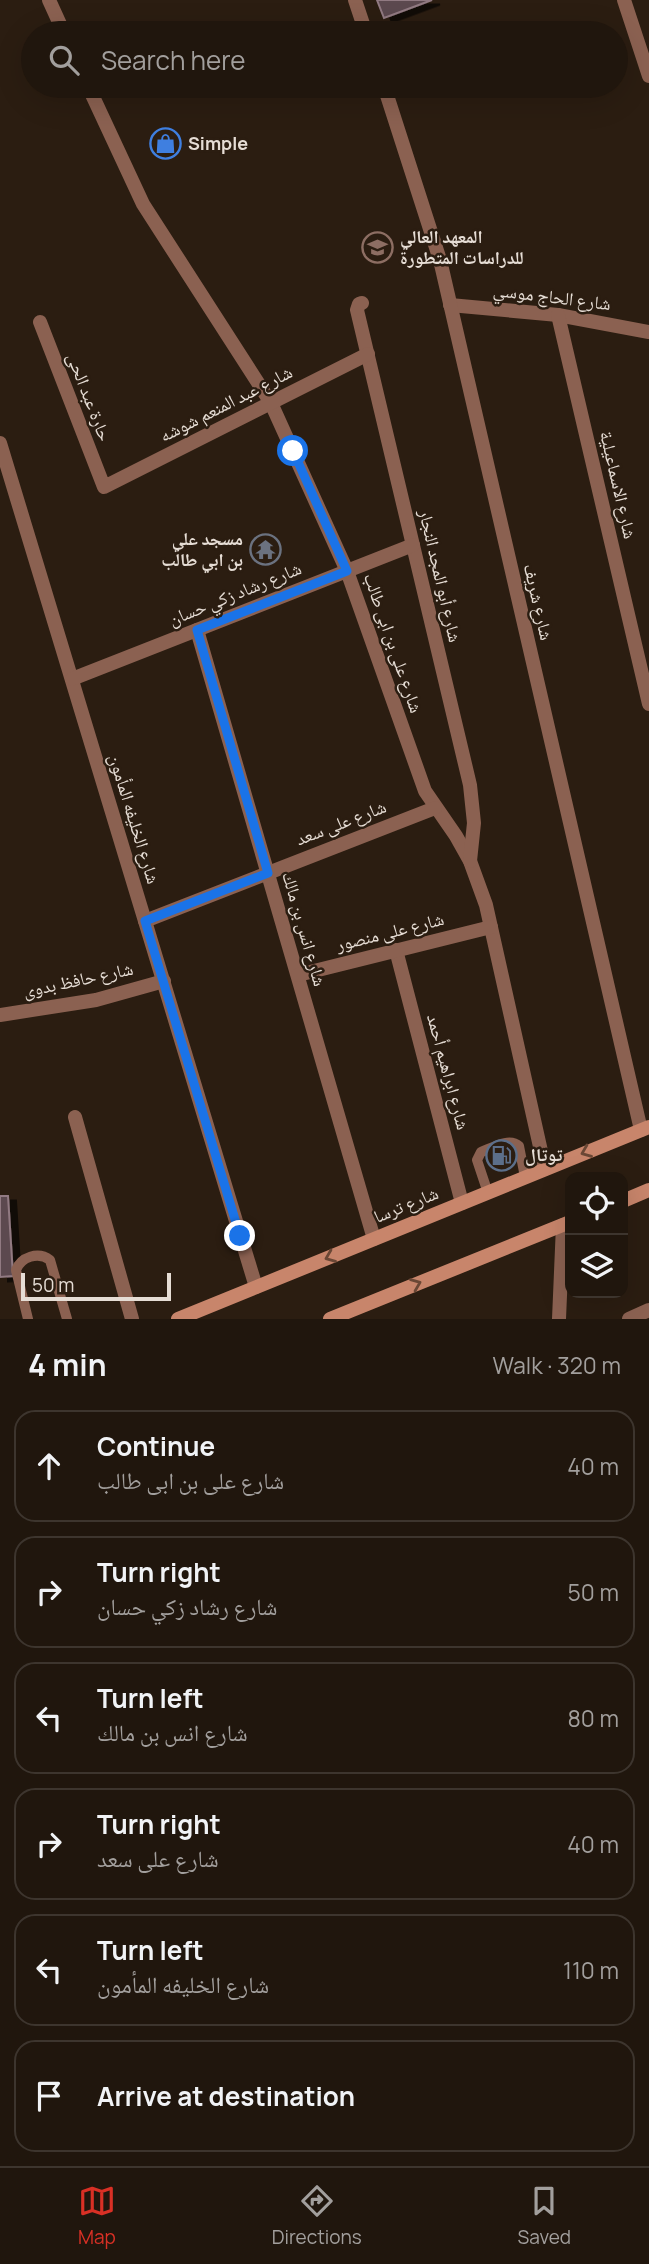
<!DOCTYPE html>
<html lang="en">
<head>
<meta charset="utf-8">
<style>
	:root { --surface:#20160d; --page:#281f16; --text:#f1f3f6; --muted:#a29f9d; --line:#3d352e; --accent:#d93025 }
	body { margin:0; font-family:Manrope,"Noto Naskh Arabic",sans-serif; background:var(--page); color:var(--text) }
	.controls { position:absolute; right:21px; bottom:21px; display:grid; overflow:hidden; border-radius:14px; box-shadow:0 7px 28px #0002 }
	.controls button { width:63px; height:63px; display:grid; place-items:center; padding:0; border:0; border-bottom:2px solid var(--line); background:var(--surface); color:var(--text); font:35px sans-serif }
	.scale { position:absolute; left:21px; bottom:18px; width:150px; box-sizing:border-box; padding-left:7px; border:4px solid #e6ddd5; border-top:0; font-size:19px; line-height:24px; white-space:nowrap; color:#e6ddd5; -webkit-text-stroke:5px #2b1d11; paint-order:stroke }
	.stop { position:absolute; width:21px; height:21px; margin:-16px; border:5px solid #1a73e8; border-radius:50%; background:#fff }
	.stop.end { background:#1a73e8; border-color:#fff; box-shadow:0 2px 7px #0008 }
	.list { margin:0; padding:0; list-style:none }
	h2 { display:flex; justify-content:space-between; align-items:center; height:91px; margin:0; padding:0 28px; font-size:30px }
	h2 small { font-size:23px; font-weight:400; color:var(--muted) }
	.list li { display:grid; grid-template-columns:46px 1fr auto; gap:21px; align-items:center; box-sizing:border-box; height:112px; margin:0 14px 14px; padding:0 14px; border:2px solid var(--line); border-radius:21px }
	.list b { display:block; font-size:26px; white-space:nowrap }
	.list p { margin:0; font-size:23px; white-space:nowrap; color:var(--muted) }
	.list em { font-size:23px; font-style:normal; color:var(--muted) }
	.icon { flex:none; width:38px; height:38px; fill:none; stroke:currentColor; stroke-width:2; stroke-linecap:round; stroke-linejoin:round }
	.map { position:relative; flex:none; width:649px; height:1319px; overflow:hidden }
	.search { position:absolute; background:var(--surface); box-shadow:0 7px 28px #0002; left:21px; right:21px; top:21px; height:77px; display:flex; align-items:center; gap:18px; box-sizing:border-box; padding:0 24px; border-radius:38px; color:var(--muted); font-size:26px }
	.sheet { height:847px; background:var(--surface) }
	nav { display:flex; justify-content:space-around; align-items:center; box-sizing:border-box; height:98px; border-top:2px solid var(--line); background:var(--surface); font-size:19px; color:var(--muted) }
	nav a { display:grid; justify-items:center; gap:4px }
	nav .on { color:var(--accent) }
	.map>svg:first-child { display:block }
</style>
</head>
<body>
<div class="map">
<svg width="649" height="1319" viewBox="0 0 649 1319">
	<defs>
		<filter id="shadow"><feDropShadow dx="8" dy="4.5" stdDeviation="0" flood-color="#0009"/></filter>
	</defs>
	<rect width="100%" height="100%" fill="#2b1d11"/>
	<!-- building -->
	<g fill="#5c484f" stroke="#917a82" stroke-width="2" filter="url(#shadow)">
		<polygon points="377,0 432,0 384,18"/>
		<polygon points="0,1196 8,1196 13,1276 0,1277"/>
	</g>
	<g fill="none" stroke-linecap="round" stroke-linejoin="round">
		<!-- service -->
		<g stroke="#8b6151" stroke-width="10">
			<path d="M488,1193L477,1160L481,1152C492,1148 509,1137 519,1146L525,1177"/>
			<path d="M28,1319L16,1270C21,1257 38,1251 50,1260L67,1319"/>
		</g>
		<!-- minor -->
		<g stroke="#8b6151" stroke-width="14">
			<polyline points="49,0 64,33"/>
			<polyline points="624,0 649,76"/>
			<polyline points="88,86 143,204 271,403 347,571 425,791 456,836 470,861 486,905 545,1169"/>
			<polyline points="362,303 359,304 357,310 470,785 474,823 470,861"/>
			<polyline points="450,305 558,315 649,332"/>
			<polyline points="558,315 649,704"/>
			<polyline points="40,322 104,487 368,354"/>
			<polyline points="0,443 256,1287"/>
			<polyline points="197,630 374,1239"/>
			<polyline points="72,679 413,545"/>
			<polyline points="145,921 435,808"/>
			<polyline points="396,950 462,1203"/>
			<polyline points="298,975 491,927"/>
			<polyline points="0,1015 96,1000 164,981"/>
			<polyline points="75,1117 132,1319"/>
			<polyline points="559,1319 563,1225"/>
			<polyline points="629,1319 649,1310"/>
		</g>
		<!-- tertiary -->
		<g stroke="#8b6151" stroke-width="14">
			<polyline points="355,0 366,33"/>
			<polyline points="384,86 440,260 641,1130"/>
		</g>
		<!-- secondary -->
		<g stroke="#c8856b" stroke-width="14">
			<polyline points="623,1201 649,1190"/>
			<polyline points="178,1319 649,1127"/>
			<polyline points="330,1319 570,1222"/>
		</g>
	</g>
	<!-- one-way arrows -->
	<defs><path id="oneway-chevron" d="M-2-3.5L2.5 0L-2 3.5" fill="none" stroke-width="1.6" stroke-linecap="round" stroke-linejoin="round" transform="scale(1.75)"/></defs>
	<g stroke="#6a4735">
		<use href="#oneway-chevron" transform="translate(586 1152) rotate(158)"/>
		<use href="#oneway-chevron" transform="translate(330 1257) rotate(158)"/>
		<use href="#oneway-chevron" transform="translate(416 1284) rotate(-22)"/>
	</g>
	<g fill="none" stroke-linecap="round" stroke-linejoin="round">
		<!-- route -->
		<polyline stroke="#1a73e8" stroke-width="9" points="240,1236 145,921 268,873 197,630 347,571 293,451"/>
	</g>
	<!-- icons -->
	<defs>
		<symbol id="shop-ring" viewBox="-11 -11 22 22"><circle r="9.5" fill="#2b1d11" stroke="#3f7fe0" stroke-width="1.5"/><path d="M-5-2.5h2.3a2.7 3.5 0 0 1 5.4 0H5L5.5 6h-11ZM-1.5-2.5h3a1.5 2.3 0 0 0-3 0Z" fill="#3f7fe0"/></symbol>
		<symbol id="university-ring" viewBox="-11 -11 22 22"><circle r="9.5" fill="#2b1d11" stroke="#8d6e63" stroke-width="1.5"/><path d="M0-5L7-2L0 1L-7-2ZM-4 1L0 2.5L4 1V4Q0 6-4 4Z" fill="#8d6e63"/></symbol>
		<symbol id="temple-ring" viewBox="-11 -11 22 22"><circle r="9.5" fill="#2b1d11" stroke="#6b7280" stroke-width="1.5"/><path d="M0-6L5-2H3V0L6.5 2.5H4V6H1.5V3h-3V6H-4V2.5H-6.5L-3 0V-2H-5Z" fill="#6b7280"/></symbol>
		<symbol id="fuel-ring" viewBox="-11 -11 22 22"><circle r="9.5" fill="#2b1d11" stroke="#5c6f8a" stroke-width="1.5"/><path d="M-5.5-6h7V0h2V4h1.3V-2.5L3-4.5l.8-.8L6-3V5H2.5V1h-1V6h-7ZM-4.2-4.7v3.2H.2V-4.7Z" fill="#5c6f8a"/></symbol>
	</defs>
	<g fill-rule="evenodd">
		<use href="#shop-ring" x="148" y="126" width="35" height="35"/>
		<use href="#university-ring" x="360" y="230" width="35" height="35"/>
		<use href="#temple-ring" x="248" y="532" width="35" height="35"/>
		<use href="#fuel-ring" x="484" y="1138" width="35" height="35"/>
	</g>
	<g text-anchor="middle" stroke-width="5" stroke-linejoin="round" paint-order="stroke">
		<!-- poi labels -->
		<g font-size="18" font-weight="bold" fill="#e6ddd5" stroke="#2b1d11" text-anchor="start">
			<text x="188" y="150">Simple</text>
			<text x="400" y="243">المعهد العالي<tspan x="400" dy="21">للدراسات المتطورة</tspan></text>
			<text x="243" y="545" text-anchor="end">مسجد علي<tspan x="243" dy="21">بن ابي طالب</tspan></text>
			<text x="525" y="1161">توتال</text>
		</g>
		<!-- street labels -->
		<g font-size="18" fill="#e6ddd5" stroke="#2b1d11">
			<text transform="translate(552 297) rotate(7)" y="6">شارع الحاج موسي</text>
			<text transform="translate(89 397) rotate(69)" y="6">حارة عبد الحى</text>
			<text transform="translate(226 404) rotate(-27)" y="6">شارع عبد المنعم شوشه</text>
			<text transform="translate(618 485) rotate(77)" y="6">شارع الاسماعيلية</text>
			<text transform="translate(440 576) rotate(77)" y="6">شارع أبو المجد النجار</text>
			<text transform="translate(235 594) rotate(-22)" y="6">شارع رشاد زكي حسان</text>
			<text transform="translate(538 602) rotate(77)" y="6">شارع شريف</text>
			<text transform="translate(393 643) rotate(71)" y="6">شارع على بن ابى طالب</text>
			<text transform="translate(134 819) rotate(73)" y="6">شارع الخليفه المأمون</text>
			<text transform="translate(341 823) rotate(-21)" y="6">شارع على سعد</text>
			<text transform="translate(304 929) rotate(74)" y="6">شارع انس بن مالك</text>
			<text transform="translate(390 932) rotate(-14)" y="6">شارع على منصور</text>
			<text transform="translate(78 980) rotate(-12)" y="6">شارع حافظ بدوى</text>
			<text transform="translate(448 1072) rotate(75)" y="6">شارع ابراهيم أحمد</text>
			<text transform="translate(406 1205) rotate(-22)" y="6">شارع ترسا</text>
		</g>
	</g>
</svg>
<div class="controls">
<button><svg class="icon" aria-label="locate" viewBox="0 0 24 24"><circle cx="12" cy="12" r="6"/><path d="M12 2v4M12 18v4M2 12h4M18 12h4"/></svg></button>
<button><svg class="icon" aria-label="layers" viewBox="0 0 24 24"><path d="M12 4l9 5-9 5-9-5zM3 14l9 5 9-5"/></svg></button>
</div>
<div class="scale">50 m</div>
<div class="stop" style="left:293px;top:451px"></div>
<div class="stop end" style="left:240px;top:1236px"></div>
<div class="search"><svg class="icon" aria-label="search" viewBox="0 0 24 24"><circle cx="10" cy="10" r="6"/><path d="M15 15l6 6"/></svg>Search here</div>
</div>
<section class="sheet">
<h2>4 min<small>Walk · 320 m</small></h2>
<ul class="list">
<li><svg class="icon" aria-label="ahead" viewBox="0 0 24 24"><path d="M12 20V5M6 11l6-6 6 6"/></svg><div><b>Continue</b><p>شارع على بن ابى طالب</p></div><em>40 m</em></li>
<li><svg class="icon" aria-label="right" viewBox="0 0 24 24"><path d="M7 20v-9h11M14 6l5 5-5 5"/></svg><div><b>Turn right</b><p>شارع رشاد زكي حسان</p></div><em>50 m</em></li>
<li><svg class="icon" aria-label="left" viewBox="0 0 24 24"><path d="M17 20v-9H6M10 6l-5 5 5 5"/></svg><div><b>Turn left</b><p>شارع انس بن مالك</p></div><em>80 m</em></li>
<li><svg class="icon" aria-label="right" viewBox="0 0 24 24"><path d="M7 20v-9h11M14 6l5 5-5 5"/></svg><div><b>Turn right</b><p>شارع على سعد</p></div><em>40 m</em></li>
<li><svg class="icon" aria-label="left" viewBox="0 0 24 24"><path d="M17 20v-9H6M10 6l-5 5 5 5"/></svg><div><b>Turn left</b><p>شارع الخليفه المأمون</p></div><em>110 m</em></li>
<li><svg class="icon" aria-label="arrive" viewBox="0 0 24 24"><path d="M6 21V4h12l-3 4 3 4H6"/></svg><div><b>Arrive at destination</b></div></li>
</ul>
</section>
<nav>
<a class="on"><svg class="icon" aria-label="map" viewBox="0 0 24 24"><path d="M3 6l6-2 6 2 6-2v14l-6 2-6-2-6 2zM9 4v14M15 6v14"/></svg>Map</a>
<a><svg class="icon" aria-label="directions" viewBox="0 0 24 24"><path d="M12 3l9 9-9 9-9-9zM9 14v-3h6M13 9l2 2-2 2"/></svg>Directions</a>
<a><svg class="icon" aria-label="saved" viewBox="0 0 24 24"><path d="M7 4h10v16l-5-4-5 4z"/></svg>Saved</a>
</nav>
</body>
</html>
